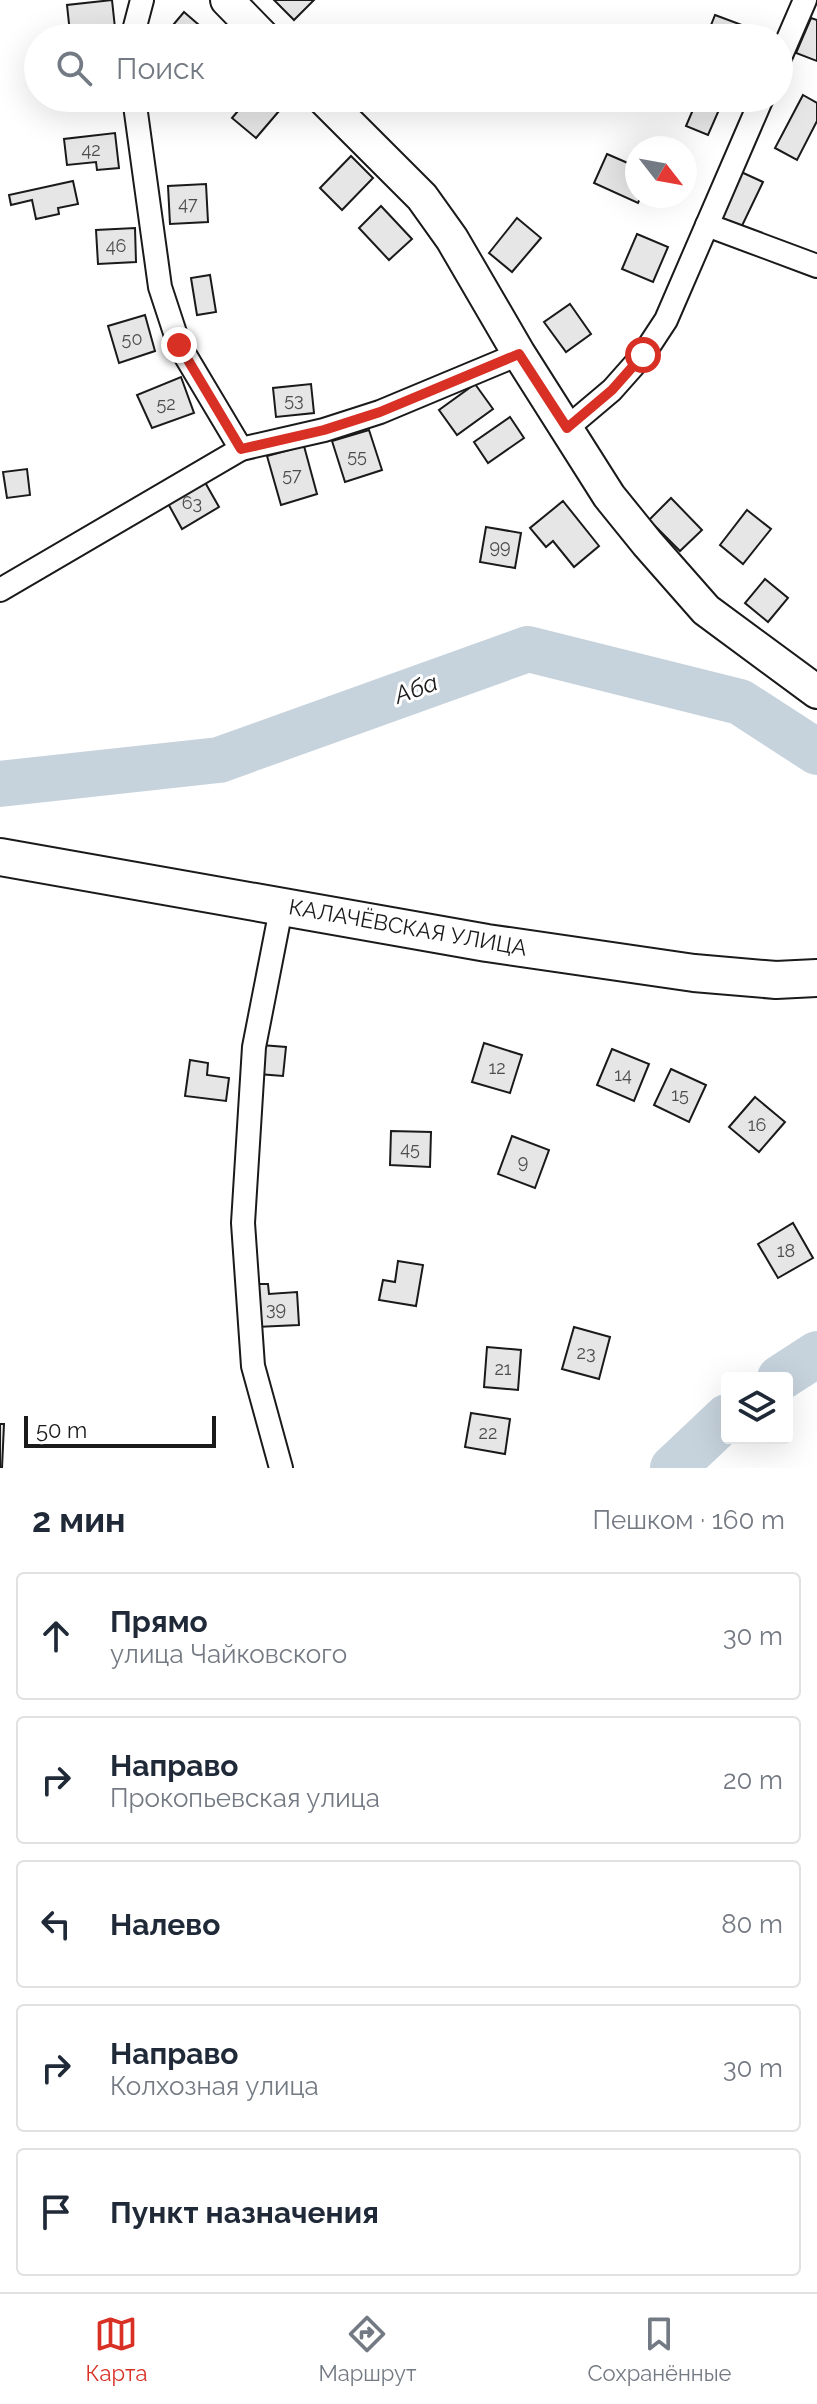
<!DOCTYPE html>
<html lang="ru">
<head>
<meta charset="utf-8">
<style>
	:root { --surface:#fff; --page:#f6f6f7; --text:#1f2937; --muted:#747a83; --line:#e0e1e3; --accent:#d93025 }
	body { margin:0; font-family:Raleway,sans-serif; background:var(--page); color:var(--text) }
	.controls { position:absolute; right:24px; bottom:24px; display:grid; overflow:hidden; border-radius:8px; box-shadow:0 8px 32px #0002 }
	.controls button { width:72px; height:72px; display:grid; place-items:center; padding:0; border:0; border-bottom:2px solid var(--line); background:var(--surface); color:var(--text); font:40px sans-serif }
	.compass { position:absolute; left:625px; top:136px; width:72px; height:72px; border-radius:50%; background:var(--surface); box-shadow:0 8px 32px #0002; rotate:121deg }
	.scale { position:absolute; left:24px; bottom:20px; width:192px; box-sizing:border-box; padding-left:8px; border:4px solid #1a1a1a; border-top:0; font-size:22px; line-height:28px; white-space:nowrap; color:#1a1a1a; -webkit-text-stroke:6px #fff; paint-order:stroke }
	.stop { position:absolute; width:24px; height:24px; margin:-18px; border:6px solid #d93025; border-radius:50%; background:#fff }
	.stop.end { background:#d93025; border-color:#fff; box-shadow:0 2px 8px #0008 }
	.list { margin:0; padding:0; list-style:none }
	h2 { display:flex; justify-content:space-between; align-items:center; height:104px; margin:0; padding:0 32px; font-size:34px }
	h2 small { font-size:26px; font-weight:400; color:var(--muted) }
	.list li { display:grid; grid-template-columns:52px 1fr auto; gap:24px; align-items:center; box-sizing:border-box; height:128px; margin:0 16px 16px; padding:0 16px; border:2px solid var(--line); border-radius:8px }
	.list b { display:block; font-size:30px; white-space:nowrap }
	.list p { margin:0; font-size:26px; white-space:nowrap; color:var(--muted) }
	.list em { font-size:26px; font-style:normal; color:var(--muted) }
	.icon { flex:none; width:44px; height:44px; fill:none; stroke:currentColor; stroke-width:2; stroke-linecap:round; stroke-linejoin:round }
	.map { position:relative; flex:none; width:817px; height:1468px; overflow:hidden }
	.search { position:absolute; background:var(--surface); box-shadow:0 8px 32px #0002; left:24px; right:24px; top:24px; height:88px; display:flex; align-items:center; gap:20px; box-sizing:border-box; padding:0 28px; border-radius:44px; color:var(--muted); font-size:30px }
	.sheet { height:824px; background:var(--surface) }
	nav { display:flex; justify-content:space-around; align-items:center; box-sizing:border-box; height:112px; border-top:2px solid var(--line); background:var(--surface); font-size:22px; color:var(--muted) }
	nav a { display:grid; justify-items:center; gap:4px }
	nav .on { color:var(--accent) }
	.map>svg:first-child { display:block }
</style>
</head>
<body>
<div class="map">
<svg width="817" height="1468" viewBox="0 0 817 1468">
	<rect width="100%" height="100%" fill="#fff"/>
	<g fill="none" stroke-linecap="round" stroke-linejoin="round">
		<!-- river -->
		<g stroke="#c6d2dc" stroke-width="46">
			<polyline points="0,784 219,760 528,649 740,702 817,752"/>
			<polyline points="780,1378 817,1354"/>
			<polyline points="673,1468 727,1417"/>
		</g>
	</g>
	<!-- building -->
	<g fill="#e6e6e6" stroke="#1a1a1a" stroke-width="2">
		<polygon points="112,0 115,28 70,33 67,5"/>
		<polygon points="274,0 314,0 294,20"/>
		<polygon points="184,12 214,38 163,37"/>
		<polygon points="715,15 750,28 746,38 706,38"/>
		<polygon points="811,18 817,20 817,61 796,53"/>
		<polygon points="803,95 817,103 817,121 797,160 775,148"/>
		<polygon points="72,98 115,98 116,106 72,109"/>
		<polygon points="249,98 278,98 285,104 256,138 232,118"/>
		<polygon points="698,98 722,103 708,135 686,126"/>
		<polygon points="115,133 119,168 97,170 96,162 67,165 64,139"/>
		<polygon points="607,154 637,167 637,196 641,196 638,203 594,183"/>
		<polygon points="351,156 373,178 342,210 320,188"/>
		<polygon points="739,171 763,182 739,232 715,221"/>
		<polygon points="73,181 78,204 58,208 59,214 36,219 32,200 11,205 9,195"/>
		<polygon points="206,184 208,222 170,224 168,186"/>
		<polygon points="381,206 412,239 389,260 359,228"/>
		<polygon points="517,218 541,238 512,272 489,253"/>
		<polygon points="135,228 136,262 98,264 96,230"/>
		<polygon points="637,234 668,247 653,282 622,269"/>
		<polygon points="210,275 216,312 197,315 191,278"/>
		<polygon points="570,304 591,334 566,352 544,322"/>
		<polygon points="145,315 155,351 119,363 108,326"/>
		<polygon points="181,377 194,413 152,428 137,395"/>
		<polygon points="311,384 314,413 276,417 273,388"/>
		<polygon points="475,384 493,409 457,435 439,410"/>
		<polygon points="510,417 524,438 488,463 474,442"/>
		<polygon points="369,430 382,470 345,482 332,441"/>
		<polygon points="304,446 317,494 281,505 267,456"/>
		<polygon points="27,469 30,495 7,498 3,472"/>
		<polygon points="202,477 219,507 182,529 165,498"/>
		<polygon points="671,498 702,530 680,551 649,520"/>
		<polygon points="563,501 599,546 574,567 553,541 546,547 530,528"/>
		<polygon points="747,510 771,529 743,564 720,545"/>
		<polygon points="486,527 521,533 515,568 480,562"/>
		<polygon points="765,579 788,598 768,622 745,603"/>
		<polygon points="484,1043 522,1055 510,1093 472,1082"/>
		<polygon points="261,1045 286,1047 283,1076 258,1074"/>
		<polygon points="612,1049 649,1064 634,1101 597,1085"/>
		<polygon points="190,1060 208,1063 207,1075 229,1078 226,1101 185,1096"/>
		<polygon points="671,1069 706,1085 689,1122 654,1105"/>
		<polygon points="755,1097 785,1122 759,1152 729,1127"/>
		<polygon points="391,1131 431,1132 430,1167 390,1165"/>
		<polygon points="512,1136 549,1150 535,1188 498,1174"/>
		<polygon points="793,1223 813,1258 778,1278 758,1244"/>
		<polygon points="398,1261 423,1265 416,1306 379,1300 383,1280 395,1282"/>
		<polygon points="254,1284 268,1284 269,1294 297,1292 299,1325 256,1327"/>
		<polygon points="574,1327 610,1337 599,1379 562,1369"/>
		<polygon points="487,1347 521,1350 518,1390 484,1387"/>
		<polygon points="471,1413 510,1419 505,1454 465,1447"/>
		<polygon points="0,1424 4,1424 2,1468 0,1468"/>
	</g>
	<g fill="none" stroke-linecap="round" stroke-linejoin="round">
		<defs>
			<g id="minor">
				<polyline points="132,38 142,0"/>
				<polyline points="779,60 805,0"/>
				<polyline points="134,98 160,287 179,345 241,449"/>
				<polyline points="707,225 817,266"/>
				<polyline points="567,428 612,390 643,355 666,320 762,98"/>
				<polyline points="0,590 241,449 324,430 380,412 519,354"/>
				<polyline points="281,1468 253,1366 243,1223 254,1047 282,904"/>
			</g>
			<g id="secondary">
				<polyline points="227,0 264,38"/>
				<polyline points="323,98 422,197 452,239 519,354 609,496 647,543 706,610 817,692"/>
			</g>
			<polyline id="primary" points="0,857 487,943 694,973 776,980 817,978"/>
		</defs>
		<!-- minor casing -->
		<use href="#minor" stroke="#1a1a1a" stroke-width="26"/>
		<!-- secondary casing -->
		<use href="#secondary" stroke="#1a1a1a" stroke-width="36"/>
		<!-- primary casing -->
		<use href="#primary" stroke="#1a1a1a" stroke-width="40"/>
		<!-- minor -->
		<use href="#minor" stroke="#fff" stroke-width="22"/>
		<!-- secondary -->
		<use href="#secondary" stroke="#fff" stroke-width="32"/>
		<!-- primary -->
		<use href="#primary" stroke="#fff" stroke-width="36"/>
	</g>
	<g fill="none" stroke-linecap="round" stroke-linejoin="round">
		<!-- route -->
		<polyline stroke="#d93025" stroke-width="10" points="179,345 241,449 324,430 380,412 519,354 567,428 612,390 643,355"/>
	</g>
	<g text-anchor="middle" stroke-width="6" stroke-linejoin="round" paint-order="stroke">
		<!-- number labels -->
		<g font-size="18" fill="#4d4d4d">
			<text x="91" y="156">42</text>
			<text x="188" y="210">47</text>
			<text x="116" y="252">46</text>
			<text x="132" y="345">50</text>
			<text x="294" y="406">53</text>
			<text x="166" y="410">52</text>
			<text x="357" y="462">55</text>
			<text x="292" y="481">57</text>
			<text x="192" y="509">63</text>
			<text x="500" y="553">99</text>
			<text x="497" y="1074">12</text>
			<text x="623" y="1081">14</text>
			<text x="680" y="1101">15</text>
			<text x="757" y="1131">16</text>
			<text x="410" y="1155">45</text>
			<text x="523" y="1168">9</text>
			<text x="786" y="1257">18</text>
			<text x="276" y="1315">39</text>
			<text x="586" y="1359">23</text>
			<text x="503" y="1375">21</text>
			<text x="488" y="1439">22</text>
		</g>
		<!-- street labels -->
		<g font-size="22" fill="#1a1a1a" stroke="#fff">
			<text transform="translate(408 927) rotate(10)" y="8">КАЛАЧЁВСКАЯ УЛИЦА</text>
		</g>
		<!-- water labels -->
		<g font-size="24" font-style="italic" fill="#1a1a1a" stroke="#fff">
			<text transform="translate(416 689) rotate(-20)" y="8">Аба</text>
		</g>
	</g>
</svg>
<div class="controls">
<button><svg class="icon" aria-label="layers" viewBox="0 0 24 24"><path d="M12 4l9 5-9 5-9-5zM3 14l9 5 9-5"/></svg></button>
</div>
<svg class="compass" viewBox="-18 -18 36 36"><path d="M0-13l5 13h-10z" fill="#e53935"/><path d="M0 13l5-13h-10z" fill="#747a83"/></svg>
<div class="scale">50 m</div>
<div class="stop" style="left:643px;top:355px"></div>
<div class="stop end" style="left:179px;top:345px"></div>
<div class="search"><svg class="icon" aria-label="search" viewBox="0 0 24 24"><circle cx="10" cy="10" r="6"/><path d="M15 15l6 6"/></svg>Поиск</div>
</div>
<section class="sheet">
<h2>2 мин<small>Пешком · 160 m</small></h2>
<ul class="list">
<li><svg class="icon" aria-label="ahead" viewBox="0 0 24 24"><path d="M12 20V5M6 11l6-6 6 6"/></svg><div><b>Прямо</b><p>улица Чайковского</p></div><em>30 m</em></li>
<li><svg class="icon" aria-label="right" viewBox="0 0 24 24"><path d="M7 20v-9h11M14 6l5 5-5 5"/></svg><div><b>Направо</b><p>Прокопьевская улица</p></div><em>20 m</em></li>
<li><svg class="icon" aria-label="left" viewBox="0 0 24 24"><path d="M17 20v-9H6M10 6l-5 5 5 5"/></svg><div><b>Налево</b></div><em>80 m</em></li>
<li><svg class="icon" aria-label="right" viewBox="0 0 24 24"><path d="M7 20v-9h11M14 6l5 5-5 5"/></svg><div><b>Направо</b><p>Колхозная улица</p></div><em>30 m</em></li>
<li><svg class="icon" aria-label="arrive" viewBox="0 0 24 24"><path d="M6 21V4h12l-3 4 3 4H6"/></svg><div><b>Пункт назначения</b></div></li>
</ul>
</section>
<nav>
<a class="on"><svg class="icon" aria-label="map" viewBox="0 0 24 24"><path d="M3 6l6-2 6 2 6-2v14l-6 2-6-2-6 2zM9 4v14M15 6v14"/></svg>Карта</a>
<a><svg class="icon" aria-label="directions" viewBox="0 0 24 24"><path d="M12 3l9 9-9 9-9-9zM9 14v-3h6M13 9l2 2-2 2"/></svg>Маршрут</a>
<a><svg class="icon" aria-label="saved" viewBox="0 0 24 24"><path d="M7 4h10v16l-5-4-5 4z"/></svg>Сохранённые</a>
</nav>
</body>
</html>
